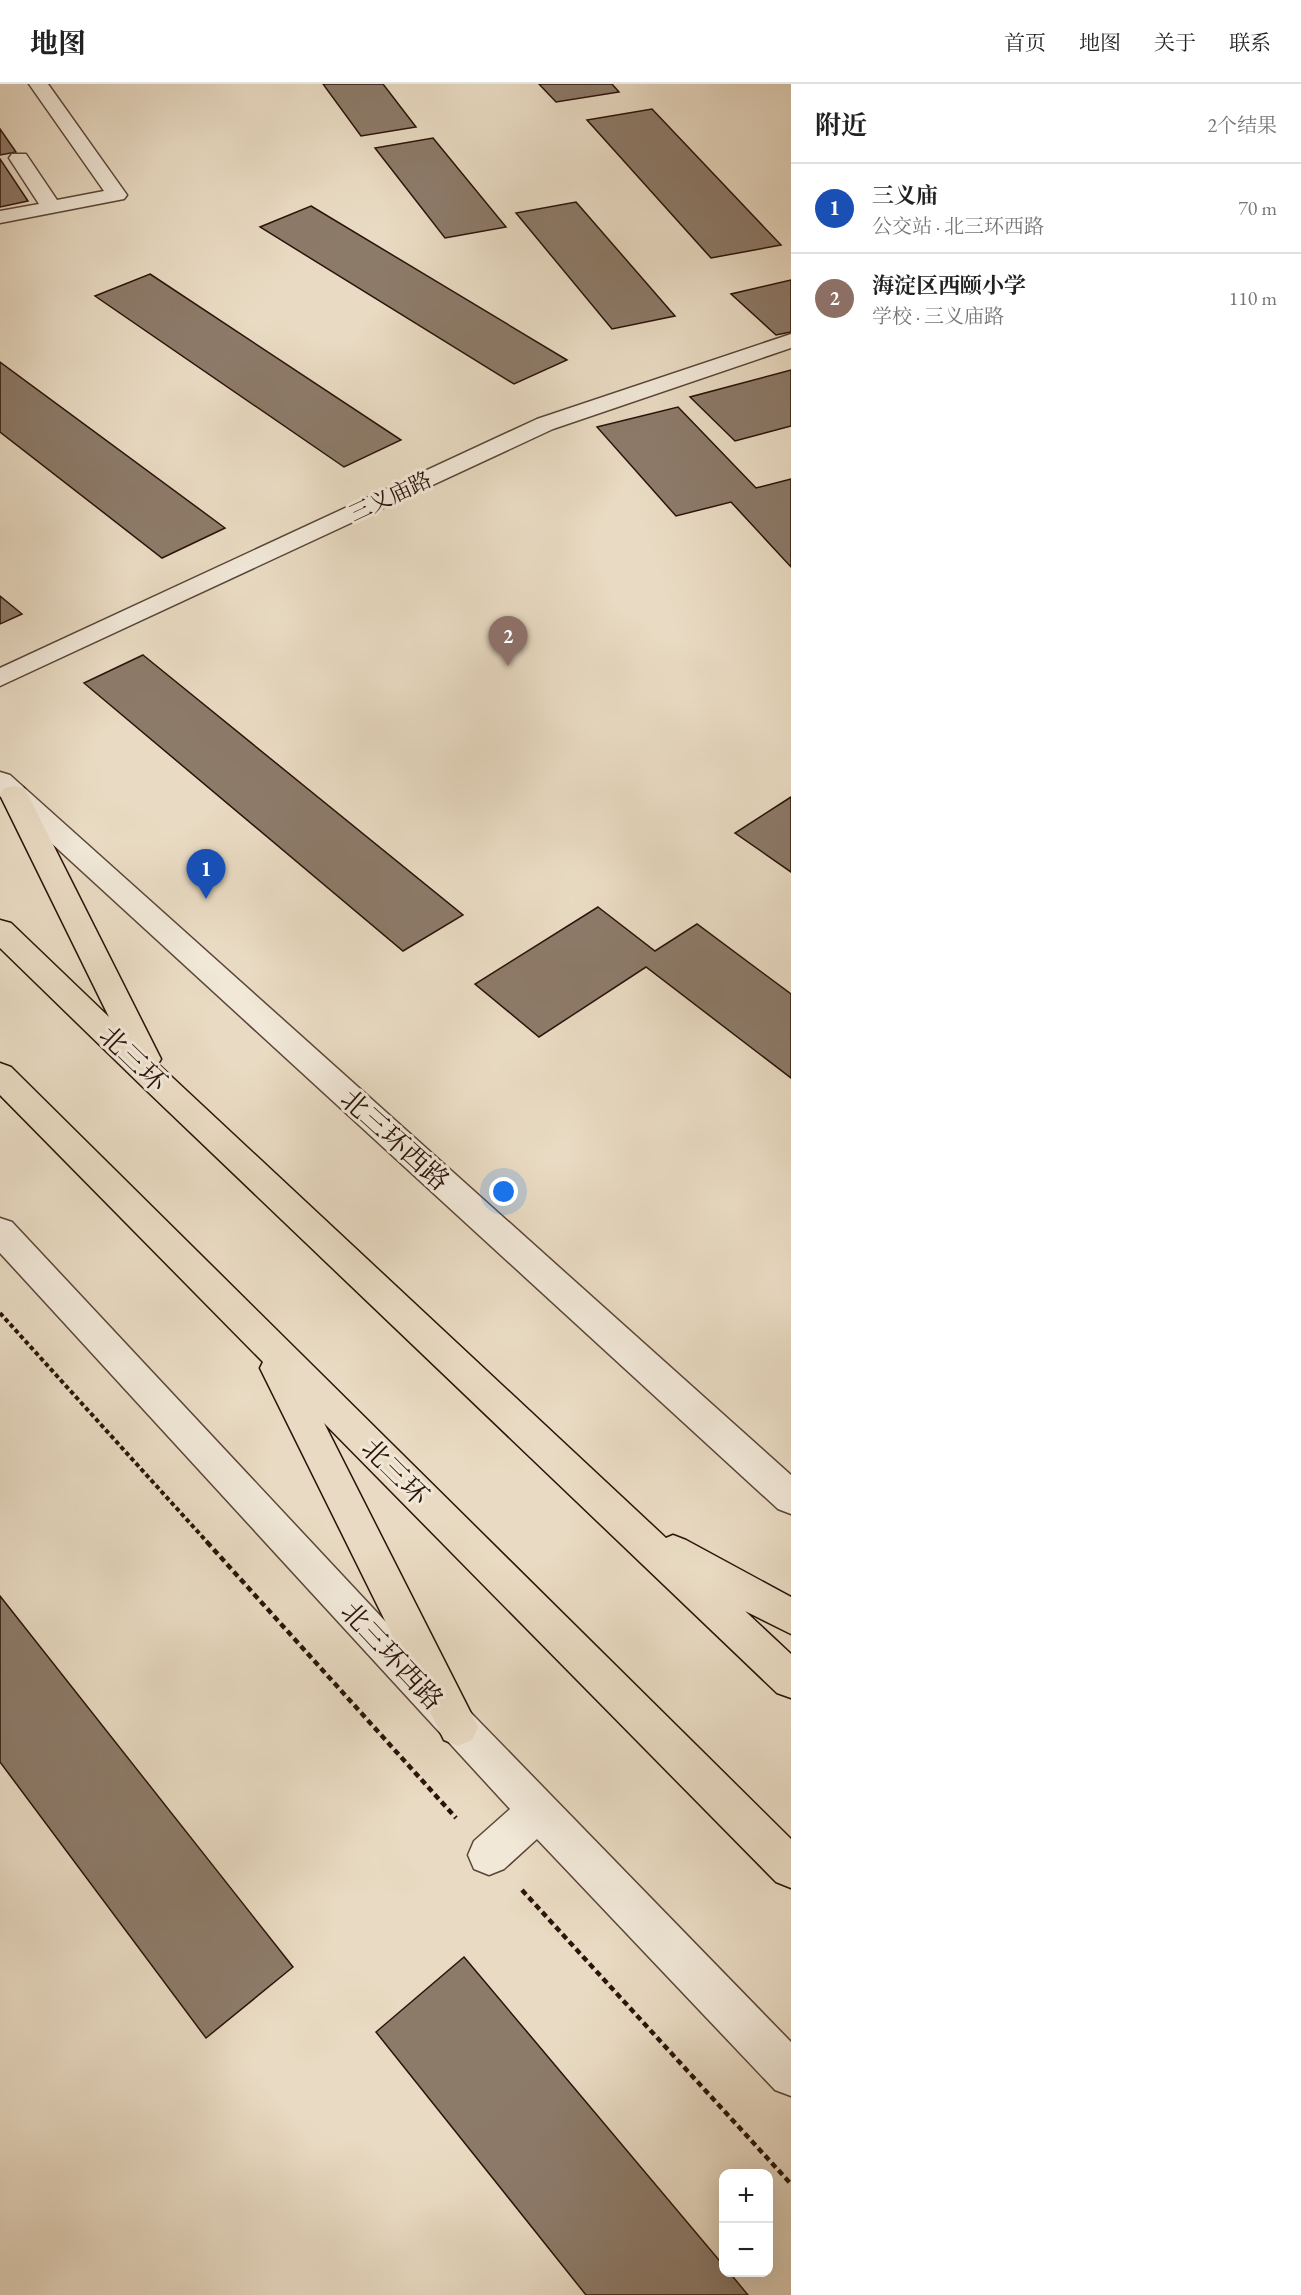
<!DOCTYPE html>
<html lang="zh">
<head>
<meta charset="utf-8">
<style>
	:root { --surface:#fff; --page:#f2f2f2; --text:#222; --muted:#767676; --line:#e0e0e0; --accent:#1a73e8 }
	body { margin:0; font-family:"EB Garamond","Noto Serif SC",serif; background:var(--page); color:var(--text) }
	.controls { position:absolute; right:18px; bottom:18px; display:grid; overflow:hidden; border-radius:12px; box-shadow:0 6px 24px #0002 }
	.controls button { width:54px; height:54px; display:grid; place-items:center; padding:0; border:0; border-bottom:2px solid var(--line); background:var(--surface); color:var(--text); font:30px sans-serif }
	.you { position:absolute; left:504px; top:1108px; width:21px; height:21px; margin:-15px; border:4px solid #fff; border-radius:50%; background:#1a73e8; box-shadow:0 0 0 9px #1a73e833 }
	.badge { display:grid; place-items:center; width:39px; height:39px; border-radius:50%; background:var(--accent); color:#fff; font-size:20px; font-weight:700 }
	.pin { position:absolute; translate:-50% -50px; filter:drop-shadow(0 2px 3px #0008) }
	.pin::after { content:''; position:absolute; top:32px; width:21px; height:18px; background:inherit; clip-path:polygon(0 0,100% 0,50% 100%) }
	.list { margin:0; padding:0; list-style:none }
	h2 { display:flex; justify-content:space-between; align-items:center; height:78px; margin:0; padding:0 24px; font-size:26px }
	h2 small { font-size:20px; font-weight:400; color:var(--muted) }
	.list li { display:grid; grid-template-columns:39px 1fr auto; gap:18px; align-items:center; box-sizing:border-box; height:90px; padding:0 24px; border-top:2px solid var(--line) }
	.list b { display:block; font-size:22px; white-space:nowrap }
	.list p { margin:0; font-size:20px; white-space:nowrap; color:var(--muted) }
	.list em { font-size:20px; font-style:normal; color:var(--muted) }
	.map { position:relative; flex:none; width:791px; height:2211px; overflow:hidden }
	header { display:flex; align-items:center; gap:36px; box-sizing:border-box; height:84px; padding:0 30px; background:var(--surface); border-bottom:2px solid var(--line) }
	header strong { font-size:28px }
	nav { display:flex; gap:33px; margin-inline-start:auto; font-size:21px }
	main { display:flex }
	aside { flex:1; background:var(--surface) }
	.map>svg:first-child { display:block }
</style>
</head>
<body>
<header>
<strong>地图</strong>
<nav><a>首页</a><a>地图</a><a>关于</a><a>联系</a></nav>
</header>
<main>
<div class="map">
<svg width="791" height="2211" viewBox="0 0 791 2211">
	<rect width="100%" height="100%" fill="#e9dbc3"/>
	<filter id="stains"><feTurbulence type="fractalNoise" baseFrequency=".00333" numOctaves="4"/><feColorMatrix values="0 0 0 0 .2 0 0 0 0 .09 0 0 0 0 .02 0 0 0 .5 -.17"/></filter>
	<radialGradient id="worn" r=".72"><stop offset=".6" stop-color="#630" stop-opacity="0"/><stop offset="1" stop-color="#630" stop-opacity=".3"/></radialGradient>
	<!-- building -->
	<g fill="#8d7b6a" stroke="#2a130a" stroke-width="1.5">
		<polygon points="323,0 383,0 416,43 361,52"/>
		<polygon points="539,0 612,0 619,8 556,18"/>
		<polygon points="652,25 781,161 711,174 587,36"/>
		<polygon points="0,45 16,68 0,71"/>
		<polygon points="433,54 506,143 445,154 375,64"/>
		<polygon points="0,75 28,117 0,123"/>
		<polygon points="576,118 675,232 612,245 516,129"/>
		<polygon points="311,122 567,276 514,300 260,143"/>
		<polygon points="150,190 401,356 344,383 95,212"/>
		<polygon points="791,196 791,248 776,251 731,210"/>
		<polygon points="0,278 225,444 162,474 0,348"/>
		<polygon points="791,286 791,342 735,357 690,313"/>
		<polygon points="678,323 756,404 791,395 791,483 731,418 676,432 597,343"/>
		<polygon points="0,512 22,530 0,540"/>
		<polygon points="143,571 463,831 403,867 84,599"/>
		<polygon points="791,713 791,788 735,749"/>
		<polygon points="598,823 655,867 697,840 791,910 791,994 646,883 539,953 475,900"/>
		<polygon points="0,1512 293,1883 206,1954 0,1678"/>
		<polygon points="464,1873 724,2182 724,2188 729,2188 748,2211 586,2211 376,1948"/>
	</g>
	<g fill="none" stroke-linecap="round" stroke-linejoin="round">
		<defs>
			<g id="minor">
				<polygon points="29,0 48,0 127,111 124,115 0,139 0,127 39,120 9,74 12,70 26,70 57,116 104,107"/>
				<polygon points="791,250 791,264 553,345 0,602 0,584 537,335"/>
				<polygon points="0,688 10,691 791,1391 791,1430 778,1425 0,712"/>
				<polygon points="0,1134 12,1138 472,1630 791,1958 791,2012 775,2006 537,1755 504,1785 489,1791 474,1785 468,1771 474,1757 510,1725 0,1169"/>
			</g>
			<g id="highway">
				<polygon points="14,702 24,704 28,711 161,975 158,980 666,1454 673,1451 686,1456 791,1513 791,1550 745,1527 791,1570 791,1614 777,1609 146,1006 0,864 0,836 11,839 109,933 0,711 4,704"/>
				<polygon points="0,979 11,983 791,1755 791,1804 776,1798 324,1339 478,1643 472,1656 458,1662 444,1656 260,1284 263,1278 0,1011"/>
			</g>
		</defs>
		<!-- minor casing -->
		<use href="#minor" stroke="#5a4538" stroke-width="3"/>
		<!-- highway casing -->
		<use href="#highway" stroke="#2a130a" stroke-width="3"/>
		<!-- path-far1 -->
		<polyline stroke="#2a130a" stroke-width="4" stroke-dasharray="4.5 3" stroke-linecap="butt" points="0,1229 208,1459"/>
		<!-- path -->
		<g stroke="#2a130a" stroke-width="4.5" stroke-dasharray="6 4" stroke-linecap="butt">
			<polyline points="207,1458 456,1734"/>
			<polyline points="522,1806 791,2100"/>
		</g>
		<!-- minor -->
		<use href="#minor" fill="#f1e8d8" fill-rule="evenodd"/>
		<!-- highway -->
		<use href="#highway" fill="#e9dbc3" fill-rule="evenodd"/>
	</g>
	<g text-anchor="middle" stroke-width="6" stroke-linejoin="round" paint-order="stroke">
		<!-- far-street labels -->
		<g font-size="22" fill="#2a130a" stroke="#f1e8d8">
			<text transform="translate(390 412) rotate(-25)" y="8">三义庙路</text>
		</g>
		<!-- street labels -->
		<g font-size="27" fill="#2a130a" stroke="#f1e8d8">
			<text transform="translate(133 975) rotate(44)" y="9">北三环</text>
			<text transform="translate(395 1056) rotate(42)" y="9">北三环西路</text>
			<text transform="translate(395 1388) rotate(45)" y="9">北三环</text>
			<text transform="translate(392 1572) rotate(47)" y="9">北三环西路</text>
		</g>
	</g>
	<rect width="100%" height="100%" filter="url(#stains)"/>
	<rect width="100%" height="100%" fill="url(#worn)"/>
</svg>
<div class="controls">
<button>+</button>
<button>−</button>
</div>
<div class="you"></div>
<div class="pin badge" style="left:206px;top:815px;background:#1a4fb4">1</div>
<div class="pin badge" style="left:508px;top:582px;background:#8d6e63">2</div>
</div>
<aside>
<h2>附近<small>2个结果</small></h2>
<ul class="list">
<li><span class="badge" style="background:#1a4fb4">1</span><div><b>三义庙</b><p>公交站 · 北三环西路</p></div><em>70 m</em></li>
<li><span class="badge" style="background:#8d6e63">2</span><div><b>海淀区西颐小学</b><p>学校 · 三义庙路</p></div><em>110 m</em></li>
</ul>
</aside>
</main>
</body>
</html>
